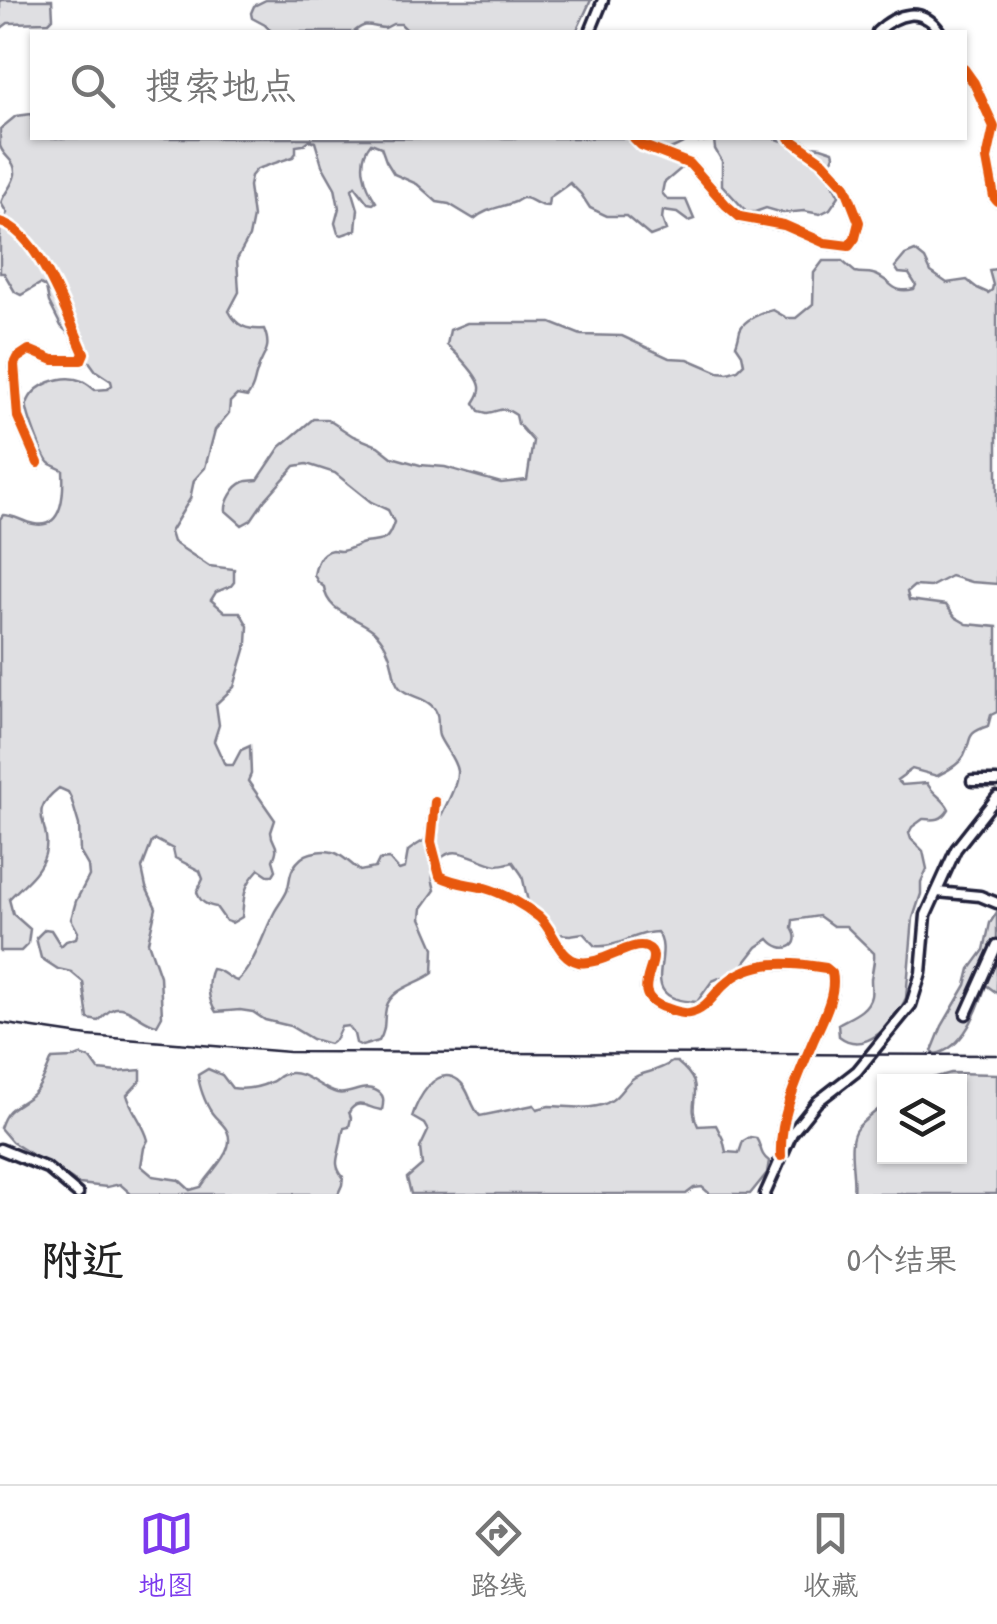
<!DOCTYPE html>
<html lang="zh">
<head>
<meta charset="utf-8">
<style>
	:root { --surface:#fff; --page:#f2f2f2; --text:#222; --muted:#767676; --line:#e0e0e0; --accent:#7c3aed }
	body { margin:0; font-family:"Patrick Hand","LXGW WenKai TC",sans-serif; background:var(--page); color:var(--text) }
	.controls { position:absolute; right:30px; bottom:30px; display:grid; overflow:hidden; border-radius:0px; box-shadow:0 2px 8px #0004 }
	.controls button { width:90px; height:90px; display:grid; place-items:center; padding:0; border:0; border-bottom:2px solid var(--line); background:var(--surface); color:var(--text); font:50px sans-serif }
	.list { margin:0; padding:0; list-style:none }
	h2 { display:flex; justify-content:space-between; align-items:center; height:130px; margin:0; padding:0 40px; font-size:42px }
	h2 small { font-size:32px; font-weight:400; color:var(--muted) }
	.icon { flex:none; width:55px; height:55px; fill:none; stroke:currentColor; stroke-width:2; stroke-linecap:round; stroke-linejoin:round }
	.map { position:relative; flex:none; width:997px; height:1194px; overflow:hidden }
	.search { position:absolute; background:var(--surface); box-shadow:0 2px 8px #0004; left:30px; right:30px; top:30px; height:110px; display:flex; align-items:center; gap:25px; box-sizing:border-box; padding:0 35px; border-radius:0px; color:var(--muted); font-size:38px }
	.sheet { height:290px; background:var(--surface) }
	nav { display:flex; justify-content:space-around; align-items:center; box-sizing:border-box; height:140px; border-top:2px solid var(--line); background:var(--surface); font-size:28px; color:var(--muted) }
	nav a { display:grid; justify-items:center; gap:5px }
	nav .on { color:var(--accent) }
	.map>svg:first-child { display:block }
</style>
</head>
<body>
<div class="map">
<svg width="997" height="1194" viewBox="0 0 997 1194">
	<rect width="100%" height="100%" fill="#fff"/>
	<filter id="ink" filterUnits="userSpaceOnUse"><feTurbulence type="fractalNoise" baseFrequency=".01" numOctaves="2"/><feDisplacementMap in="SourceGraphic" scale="20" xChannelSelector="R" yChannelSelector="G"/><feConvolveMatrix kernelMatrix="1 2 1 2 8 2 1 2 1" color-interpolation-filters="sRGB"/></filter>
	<g filter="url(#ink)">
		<!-- green -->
		<g fill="#dfdfe2" stroke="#80808e" stroke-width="2.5">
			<polygon points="0,0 52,0 53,18 49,22 8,23 0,29"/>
			<path d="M266,0H591L576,32H406V29L401,24H393L385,28C372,28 367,20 354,32H272L265,25L252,18L251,13L254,6Z"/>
			<path d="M32,114V138H628C644,162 666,151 683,167L664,183L662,193L668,200H686L694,219L688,221L677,213L663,211L662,219L666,230L650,236L626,216H607L590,208L581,194L570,183L549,198L548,206C534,206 534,198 523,198C520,198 518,201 515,202C500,208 487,208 474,219L449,204L437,202L417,184L394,174L386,161L381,147L371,143C356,161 365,185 376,202L373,204L368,203L355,186L352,189L358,209L356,230L342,235L338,233L335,223L339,208L335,188L322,165L315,142L310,140L303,145L296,146V153L293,157L257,169L251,176L249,186L253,217L249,237L237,259L239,292L229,311C237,327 247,330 264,329C273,351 262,353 257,372C253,383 255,387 247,397L237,395L230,402L229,413L215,430L205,468L194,480L190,499L170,532L173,542L209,566L234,569V582L231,586L216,592L211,600L225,612H240L248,626L247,643L234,687L216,704L219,725L214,741L225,765H233L241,750L250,746L251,774L248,781L275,820L271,832C272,846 281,843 273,860L276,870L273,875H268L259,869C243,886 244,896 242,917L232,923L226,921L216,907C206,905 200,902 197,892L203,879L200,871L175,858L173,849L156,840L152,842L142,868L146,887L156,908L148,942L160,976L162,1016L157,1025C142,1023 126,1001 111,1010C106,1013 103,1017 98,1021L88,1019L83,982L71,972L58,969L41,958L36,938L45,929L51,930L61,946L66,941L76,938L78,932L71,919L76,901L89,876L88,866L80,852L79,825L71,798L68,792L59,788C24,815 53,822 45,854C40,873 22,885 9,899L13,914L30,929L28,944L21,951H0V519L3,515C15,515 22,522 34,524C64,530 64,491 63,470C59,468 53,466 49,463C43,458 25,410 27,404C33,384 64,373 82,381C87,383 91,387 95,390L108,389L112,385L111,381L96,371L70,335L61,326L49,302L46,287L40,284L21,295L15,292L4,273H0V226L7,213L1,203C4,192 13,186 15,174C16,160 4,158 0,146C0,141 0,135 0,129L16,116Z"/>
			<path d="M654,138H774L791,144L821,147L833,151L834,155L827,173L839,196L830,209L820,214L804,211L783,213L766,208L755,212H747L722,185V161L715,149L714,140L698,142L692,139C676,144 665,160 654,138Z"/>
			<path d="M915,251L925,259L931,272L947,283L967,280L977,288L988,293L992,290L993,285L989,270L997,269V584L971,582L951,576L930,587L914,586L907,592L909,600L946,605L955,617L967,624L997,627V712L991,715L988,726C964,734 973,738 964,756C959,765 946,771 937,776L912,769L897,780L902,785L927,783C932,794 944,798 949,809C942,821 935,820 923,819L912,827L909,833L911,839L923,851L927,869L921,882V894L913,918L906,998C896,1021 866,1057 839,1036L838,1024C850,1017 868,1011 871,996C872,991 871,985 871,979C872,970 875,963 874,953L846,926H833L819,916L793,920L792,928C804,946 783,956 769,939L757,947L739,970L712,981L697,1002C632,1000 677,956 657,932C635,932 616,949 595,946L583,933L570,935L557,934L528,902L522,875L513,862C510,863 500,865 497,865C476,862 451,837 436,866C431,876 432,880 435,890L422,908L421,918L434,948L433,973C419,984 392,987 386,1008C383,1021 387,1028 379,1041L362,1046L356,1043L354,1034L348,1026L341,1027L335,1040L329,1044L312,1039L290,1026L265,1020L253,1012L240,1010L216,1012C208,1001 206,982 212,969C223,970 227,978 237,981C255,965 263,933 275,911C279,904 284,898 287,891C290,883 289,875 293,868C298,860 303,855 311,853C336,846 342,857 360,871L375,868L379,860L389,859L399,870L405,868L408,851C418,843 429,839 438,830V822C444,808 458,786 457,771C455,758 444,748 439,736C436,726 441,714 432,706C423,696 407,697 399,687C394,681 394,672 392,665C390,653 383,639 374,631C356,616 327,613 324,587L318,582L314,575C316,565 319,552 332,550C335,550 337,551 340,551C348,551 356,545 364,543C383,540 387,544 394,522L388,510L371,502L335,473L307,464L295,466L264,501L251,520L242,525L226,511C225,502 234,486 244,482C248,480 253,481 258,480L280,447L313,419H327L353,436L378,446L392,457L420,465L445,467L501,483L527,480L533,441L518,424L516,415C501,405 502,411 487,413L479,411L474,403C477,398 481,393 480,387C479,376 456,353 447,345L450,330L467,323H551L581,335L622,336L669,358L688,359L718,372L728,373L738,370L744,364L742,354L736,345C738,340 739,335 740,330C744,319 763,312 773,310L787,318H796L813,304L814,273L823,261H842L855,272C861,274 867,272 873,274C892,279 890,295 914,289L916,285L909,274L899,273L895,267L905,255Z"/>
			<path d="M997,912V993L986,985C978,1009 964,1049 935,1054L932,1051L942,1026L966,985L970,969L984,950L990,923Z"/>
			<path d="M80,1055L91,1059L99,1070L117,1072L141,1070V1080L127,1095C132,1112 144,1124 148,1140L144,1148L141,1166L153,1176L179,1180L190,1190L201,1187C209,1174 224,1161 228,1147C233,1129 220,1124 212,1113C205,1103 199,1086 198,1075L208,1069L222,1075L232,1088C246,1090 258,1088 271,1082C276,1080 279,1075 285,1074C303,1068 320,1089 337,1093C349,1096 362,1084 375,1090C385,1094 384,1101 382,1110C369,1109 358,1097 349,1112L351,1118L349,1127L344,1128C342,1133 342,1138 341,1142C339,1157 332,1163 343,1177L342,1185L338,1194H131L120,1184L107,1187L79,1184L12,1142L0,1128C7,1107 13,1109 29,1097C41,1089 46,1072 52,1059L73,1058Z"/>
			<path d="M672,1062H677C711,1089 684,1099 698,1126L716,1125L723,1139L726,1152L739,1153L743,1141L750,1137L756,1138C762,1146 759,1154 769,1161L767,1173L750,1194H710L702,1187L694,1188L686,1194H411L407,1178L422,1165L420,1148L428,1131L424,1124L412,1117C417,1101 435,1064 458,1080C470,1089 470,1106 480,1116L534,1105L537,1109L549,1106C569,1106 595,1112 612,1100C621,1094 626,1082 635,1077C647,1071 657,1072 672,1062Z"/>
			<path d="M951,1073L997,1074V1194H853C856,1174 845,1141 858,1127C865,1119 876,1111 884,1105V1156H960V1082L922,1081Z"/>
		</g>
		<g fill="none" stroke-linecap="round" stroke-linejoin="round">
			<defs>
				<g id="minor">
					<polyline points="590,32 603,0"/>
					<path d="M877,32C897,13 922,5 940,32"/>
					<polyline points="964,69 974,83 994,127 987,159 994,197 997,201"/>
					<polyline points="634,138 641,145 690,164 726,205 740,217 784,225 825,243 849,246 855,238 859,222 845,186 823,162 789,138"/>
					<path d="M0,222C38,231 68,318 84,353L81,360H53L29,350L17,358L14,364L18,417L38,463"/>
					<polyline points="972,781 997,781"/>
					<path d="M435,802L431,842L440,876C455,884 469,884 485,888C503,893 524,905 539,917C554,930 558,958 579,962C601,966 630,941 646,947C670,957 621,994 666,1008C674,1011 681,1014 689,1013C705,1011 713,995 724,985C751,958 792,962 826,968L832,973C837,994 822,1021 813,1041C798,1077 779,1117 781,1156"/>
					<polyline points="937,892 980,896 997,903"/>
					<polyline points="966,1014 997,945"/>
					<polyline points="0,1149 47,1168 78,1194"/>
					<polyline points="765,1194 792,1133 817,1102 857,1071 911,1005 921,973 926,915 956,849 997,797"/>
				</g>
			</defs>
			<!-- minor casing -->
			<use href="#minor" stroke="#22223b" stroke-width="15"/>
			<!-- minor -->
			<use href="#minor" stroke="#fff" stroke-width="8"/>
			<!-- rail -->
			<polyline stroke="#22223b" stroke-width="2.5" points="0,1023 88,1036 289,1052 997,1055"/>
			<defs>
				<g id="cycleway">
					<polyline points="964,69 974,83 994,127 987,159 994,197 997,201"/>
					<polyline points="634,138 641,145 690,164 726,205 740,217 784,225 825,243 849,246 855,238 859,222 845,186 823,162 789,138"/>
					<path d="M0,222C38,231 68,318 84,353L81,360H53L29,350L17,358L14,364L18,417L38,463"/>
					<path d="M435,802L431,842L440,876C455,884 469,884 485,888C503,893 524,905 539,917C554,930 558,958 579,962C601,966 630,941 646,947C670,957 621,994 666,1008C674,1011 681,1014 689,1013C705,1011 713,995 724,985C751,958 792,962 826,968L832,973C837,994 822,1021 813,1041C798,1077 779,1117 781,1156"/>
				</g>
			</defs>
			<!-- cycleway casing -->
			<use href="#cycleway" stroke="#fff" stroke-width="16"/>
			<!-- cycleway -->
			<use href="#cycleway" stroke="#e8590c" stroke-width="10"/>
		</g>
	</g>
</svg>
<div class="controls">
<button><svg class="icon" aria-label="layers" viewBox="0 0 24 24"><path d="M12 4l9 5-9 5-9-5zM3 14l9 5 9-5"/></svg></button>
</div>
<div class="search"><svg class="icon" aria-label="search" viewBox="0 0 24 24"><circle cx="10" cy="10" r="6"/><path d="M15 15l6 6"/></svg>搜索地点</div>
</div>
<section class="sheet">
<h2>附近<small>0个结果</small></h2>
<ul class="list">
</ul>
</section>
<nav>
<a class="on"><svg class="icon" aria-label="map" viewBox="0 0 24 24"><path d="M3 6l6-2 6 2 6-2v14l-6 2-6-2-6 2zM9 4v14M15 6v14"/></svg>地图</a>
<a><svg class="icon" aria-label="directions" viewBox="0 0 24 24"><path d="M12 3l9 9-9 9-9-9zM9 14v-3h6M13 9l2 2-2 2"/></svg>路线</a>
<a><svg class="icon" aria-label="saved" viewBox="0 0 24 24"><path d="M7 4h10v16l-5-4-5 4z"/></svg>收藏</a>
</nav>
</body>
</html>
